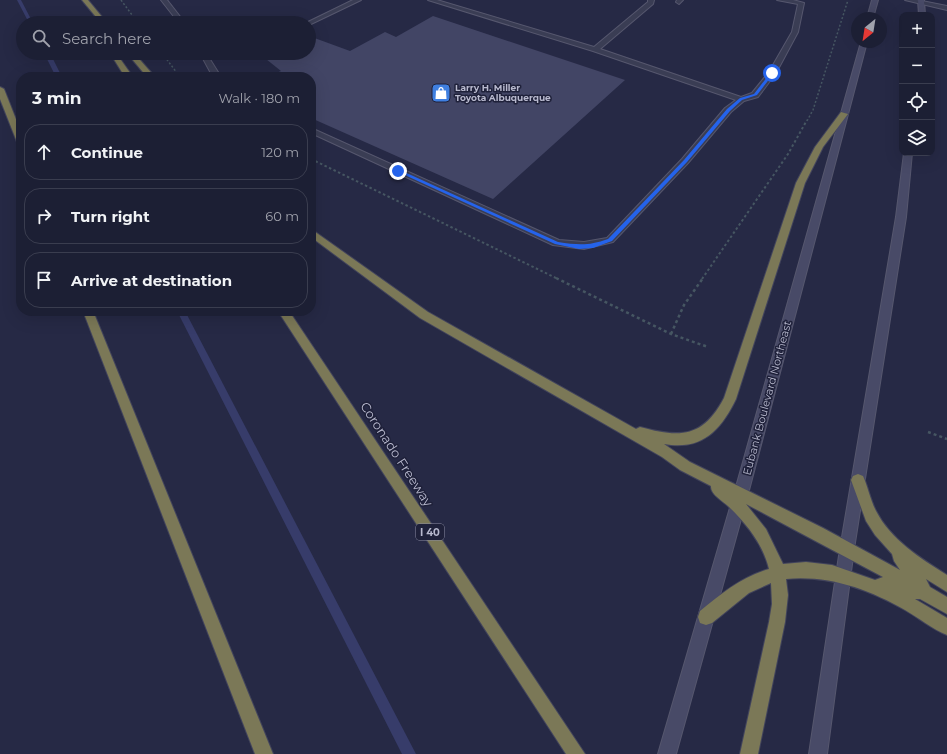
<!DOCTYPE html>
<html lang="en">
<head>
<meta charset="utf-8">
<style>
	:root { --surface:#1c1f34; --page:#292c40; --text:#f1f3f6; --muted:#a0a2ac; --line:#3a3d4f }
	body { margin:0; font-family:Montserrat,sans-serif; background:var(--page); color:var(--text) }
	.controls { position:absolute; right:12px; top:12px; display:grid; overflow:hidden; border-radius:8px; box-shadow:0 4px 16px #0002 }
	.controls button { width:36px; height:36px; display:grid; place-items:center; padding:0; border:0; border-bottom:1px solid var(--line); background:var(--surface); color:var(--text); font:20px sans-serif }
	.compass { position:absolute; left:851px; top:12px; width:36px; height:36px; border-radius:50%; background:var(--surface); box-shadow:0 4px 16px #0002; rotate:210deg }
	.stop { position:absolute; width:12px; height:12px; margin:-9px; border:3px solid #2563eb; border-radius:50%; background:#fff }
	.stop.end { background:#2563eb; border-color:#fff; box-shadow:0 1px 4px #0008 }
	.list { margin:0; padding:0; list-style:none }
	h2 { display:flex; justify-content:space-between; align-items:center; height:52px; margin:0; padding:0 16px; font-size:17px }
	h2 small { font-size:13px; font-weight:400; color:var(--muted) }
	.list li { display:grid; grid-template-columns:26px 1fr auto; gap:12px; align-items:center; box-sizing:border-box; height:56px; margin:0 8px 8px; padding:0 8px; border:1px solid var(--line); border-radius:16px }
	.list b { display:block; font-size:15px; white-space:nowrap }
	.list em { font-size:13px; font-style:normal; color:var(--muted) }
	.icon { flex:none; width:22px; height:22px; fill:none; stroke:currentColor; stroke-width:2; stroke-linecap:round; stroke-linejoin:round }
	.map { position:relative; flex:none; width:947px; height:754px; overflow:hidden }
	.search { position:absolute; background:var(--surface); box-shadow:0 4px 16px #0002; left:16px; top:16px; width:300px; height:44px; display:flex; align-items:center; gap:10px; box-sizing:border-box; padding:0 14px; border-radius:22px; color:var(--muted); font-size:15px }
	.panel { position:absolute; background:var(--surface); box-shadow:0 4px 16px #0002; left:16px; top:72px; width:300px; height:244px; border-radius:16px }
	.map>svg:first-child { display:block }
</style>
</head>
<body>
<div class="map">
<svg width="947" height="754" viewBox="0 0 947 754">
	<rect width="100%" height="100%" fill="#262945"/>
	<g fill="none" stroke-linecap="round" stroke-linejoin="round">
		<!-- stream -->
		<g fill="#373c6a" fill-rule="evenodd">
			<polygon points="17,0 21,0 33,23 29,23"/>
			<polygon points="44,53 50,53 62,77 56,77"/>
			<polygon points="177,311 185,311 416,754 402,754"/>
		</g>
	</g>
	<!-- building -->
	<polygon fill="#424565" points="433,16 625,80 493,199 311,118 311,77 266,77 281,71 261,55 266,53 309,53 309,36 350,51 385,32 396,37"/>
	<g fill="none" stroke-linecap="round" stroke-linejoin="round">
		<defs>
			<g id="service">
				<polygon points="161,0 167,0 185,23 179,23"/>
				<polygon points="353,0 361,0 311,24 306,23"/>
				<polygon points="428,0 437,0 594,47 648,2 648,0 654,0 653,4 600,49 741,97 752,93 769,72 792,32 798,4 777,0 793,0 804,3 798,32 776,73 758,97 744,101 731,112 688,163 613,242 584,249 553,245 311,133 311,128 559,240 584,242 607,238 682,159 725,108 736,100 593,51"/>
				<polygon points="677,0 683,0 679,4 676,2"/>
				<polygon points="200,53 206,53 221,77 213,77"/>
			</g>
			<polygon id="tertiary" points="905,0 917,0 947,6 947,10"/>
			<g id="secondary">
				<polygon points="872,0 878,0 873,18 867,18"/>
				<polygon points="918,0 924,0 925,15 919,15"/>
				<polygon points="861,42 867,42 748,494 676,754 658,754 734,494"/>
				<polygon points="904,153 912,153 906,217 854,549 827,754 809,754 840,549 896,217"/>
			</g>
			<g id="motorway">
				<polygon points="82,0 88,0 107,23 101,23"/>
				<polygon points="110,53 116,53 133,77 125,77"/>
				<polygon points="127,53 134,53 155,77 147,77"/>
				<polygon points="0,87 4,89 21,132 21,145 17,142 0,99"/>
				<path d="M841,112L848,114L823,147L805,183L736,399C721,430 702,451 664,444L690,462L823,528L900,570L894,561L892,554L875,535L866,521L851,480L853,476L858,474L863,476C868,487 870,499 876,511C891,540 920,558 947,575V592L926,579L930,587L947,597V614L920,599H915L947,618V635C932,629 919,618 905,610C868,589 829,575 786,579L788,595L785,622L758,754H740L769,622L772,604L771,583L749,593L712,623L706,625L700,623L698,617L700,611C722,593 742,577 769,569C763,544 746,523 728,506C723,501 710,494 711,486L680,470L662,457L420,318L311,237V229L428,312L636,429L640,427C680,438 703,438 724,398L796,183L815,147ZM746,504L883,577L875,580L832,565L806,562L783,564L766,529Z"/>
				<polygon points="83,311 93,311 273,754 255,754"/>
				<polygon points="278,311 289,311 585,754 566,754"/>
			</g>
		</defs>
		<!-- service casing -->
		<use href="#service" stroke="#56576e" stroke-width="2"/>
		<!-- tertiary casing -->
		<use href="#tertiary" stroke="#56576e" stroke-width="2"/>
		<!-- secondary casing -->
		<use href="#secondary" stroke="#56576e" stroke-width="2"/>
		<!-- motorway casing -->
		<use href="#motorway" stroke="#42445c" stroke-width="2"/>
		<!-- path-far2 -->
		<g stroke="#465662" stroke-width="1.5" stroke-dasharray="2 2" stroke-linecap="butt">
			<polyline points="121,0 138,23"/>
			<polyline points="162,53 180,77"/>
			<polyline points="807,121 813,110 848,0"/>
		</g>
		<!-- path-far1 -->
		<g stroke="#465662" stroke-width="2" stroke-dasharray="2.5 2.5" stroke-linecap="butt">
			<polyline points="311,159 558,279"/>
			<polyline points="702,279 788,154 807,120"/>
		</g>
		<!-- path -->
		<g stroke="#465662" stroke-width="2.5" stroke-dasharray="3 3" stroke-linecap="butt">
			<polyline points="556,278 671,334 708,347"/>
			<polyline points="671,334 684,305 703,278"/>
			<polyline points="928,432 947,439"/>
		</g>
		<!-- service -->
		<use href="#service" fill="#3a3d54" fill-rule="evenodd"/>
		<!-- tertiary -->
		<use href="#tertiary" fill="#3a3d54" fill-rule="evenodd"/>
		<!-- secondary -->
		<use href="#secondary" fill="#484a67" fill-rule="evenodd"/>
		<!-- motorway -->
		<use href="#motorway" fill="#7b7857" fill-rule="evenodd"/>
	</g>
	<!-- route -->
	<path fill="#2563eb" d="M771,72L774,73L757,95L742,100L730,111L687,162L612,241L593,248L579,249L555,244L396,171L400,170L558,242C578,245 589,246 608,239L684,160L727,109L740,98L754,94Z"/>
	<!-- icons -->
	<defs>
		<symbol id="shop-square" viewBox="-11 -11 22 22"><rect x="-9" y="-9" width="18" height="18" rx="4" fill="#3f7fe0" stroke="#1f213a"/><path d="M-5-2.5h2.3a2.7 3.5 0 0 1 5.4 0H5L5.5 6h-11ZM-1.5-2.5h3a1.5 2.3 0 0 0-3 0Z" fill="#fff"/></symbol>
	</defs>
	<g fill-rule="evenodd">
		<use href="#shop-square" x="430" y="82" width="22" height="22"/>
	</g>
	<g text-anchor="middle" stroke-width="3" stroke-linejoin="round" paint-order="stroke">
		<!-- far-poi labels -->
		<g font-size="9" font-weight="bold" fill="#b8b9ce" stroke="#1f213a" text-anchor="start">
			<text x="455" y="91">Larry H. Miller<tspan x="455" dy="10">Toyota Albuquerque</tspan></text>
		</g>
		<!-- shield labels -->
		<rect fill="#1f213a" stroke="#8a8ba2" stroke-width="1" x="416" y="524" width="28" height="16" rx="3"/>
		<g font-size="10" font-weight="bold" fill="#b8b9ce">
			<text x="430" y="536">I 40</text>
		</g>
		<!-- street labels -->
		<g font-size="11" fill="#b8b9ce" stroke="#1f213a">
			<text transform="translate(767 398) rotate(-75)" y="4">Eubank Boulevard Northeast</text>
		</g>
		<!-- near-street labels -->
		<g font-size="13" fill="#b8b9ce" stroke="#1f213a">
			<text transform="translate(397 454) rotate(57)" y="5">Coronado Freeway</text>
		</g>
	</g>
</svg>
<div class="controls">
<button>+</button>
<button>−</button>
<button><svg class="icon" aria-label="locate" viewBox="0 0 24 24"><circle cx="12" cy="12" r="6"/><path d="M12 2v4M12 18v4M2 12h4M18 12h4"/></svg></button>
<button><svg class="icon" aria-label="layers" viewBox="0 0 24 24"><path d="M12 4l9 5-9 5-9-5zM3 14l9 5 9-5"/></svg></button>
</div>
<svg class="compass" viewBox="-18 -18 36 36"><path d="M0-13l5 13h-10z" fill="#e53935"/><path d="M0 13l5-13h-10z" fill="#a0a2ac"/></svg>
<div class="stop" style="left:772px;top:73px"></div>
<div class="stop end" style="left:398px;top:171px"></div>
<div class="search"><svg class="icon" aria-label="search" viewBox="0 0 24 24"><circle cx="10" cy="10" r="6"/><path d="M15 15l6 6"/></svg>Search here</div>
<section class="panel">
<h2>3 min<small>Walk · 180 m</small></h2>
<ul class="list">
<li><svg class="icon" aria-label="ahead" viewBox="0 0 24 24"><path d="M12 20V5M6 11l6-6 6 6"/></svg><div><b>Continue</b></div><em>120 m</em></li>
<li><svg class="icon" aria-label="right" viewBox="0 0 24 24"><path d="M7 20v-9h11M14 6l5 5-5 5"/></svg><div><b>Turn right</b></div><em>60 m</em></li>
<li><svg class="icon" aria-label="arrive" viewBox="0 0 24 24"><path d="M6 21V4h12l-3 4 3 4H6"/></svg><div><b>Arrive at destination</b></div></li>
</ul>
</section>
</div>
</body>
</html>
